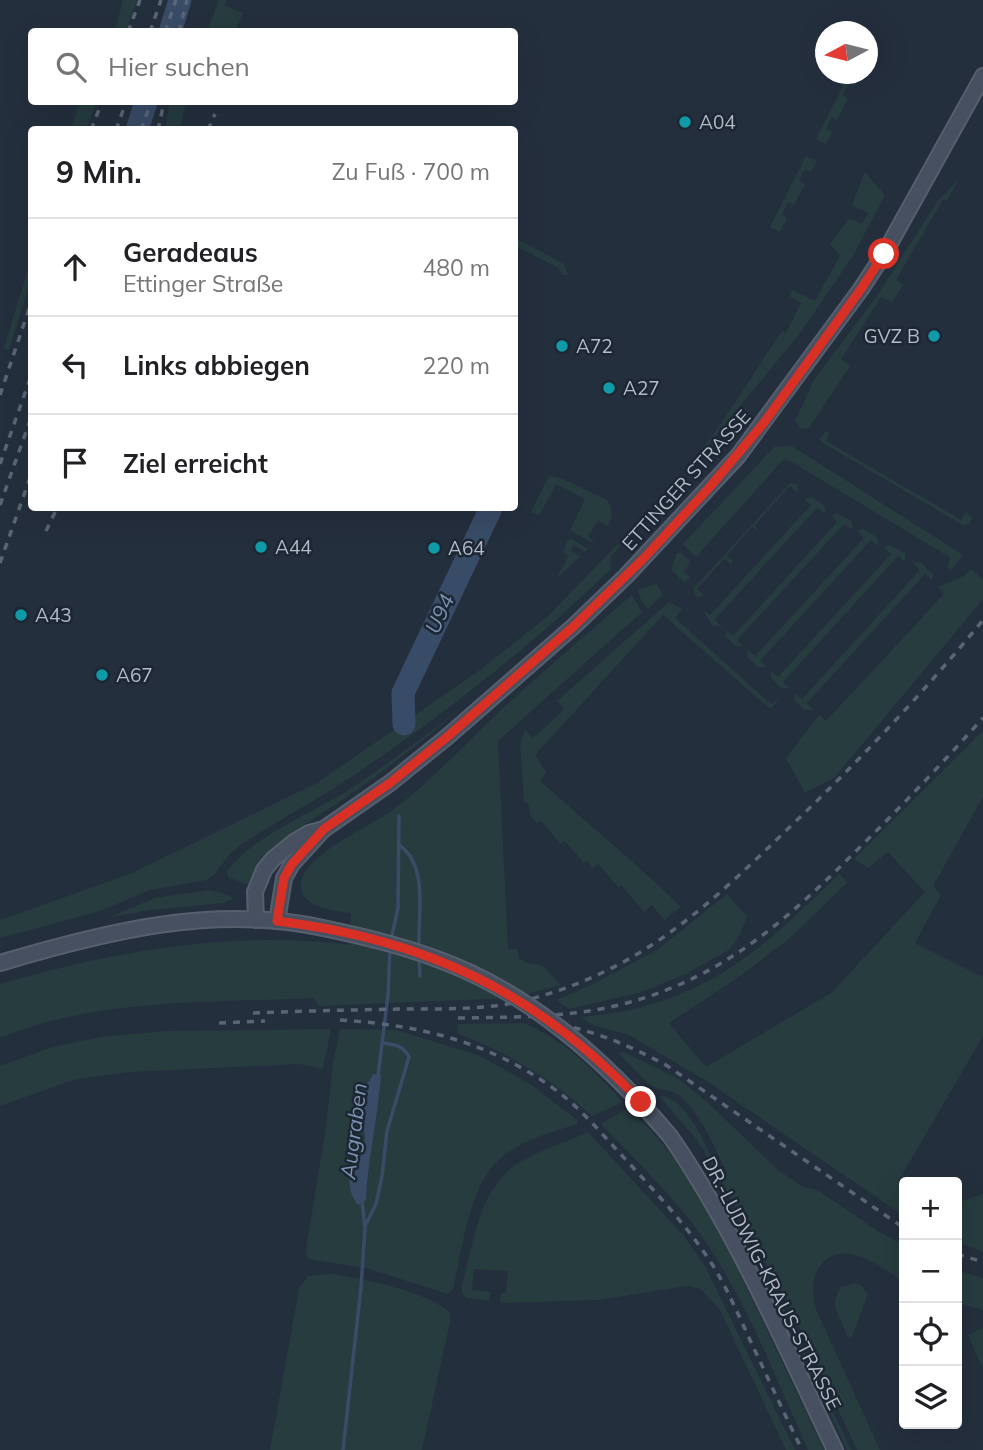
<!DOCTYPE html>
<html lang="de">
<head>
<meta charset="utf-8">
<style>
	:root { --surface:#fff; --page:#f2f2f2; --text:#202124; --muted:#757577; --line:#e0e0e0 }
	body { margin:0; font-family:Mulish,sans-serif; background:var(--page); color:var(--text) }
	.controls { position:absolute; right:21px; bottom:21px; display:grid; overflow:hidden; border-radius:7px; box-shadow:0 7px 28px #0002 }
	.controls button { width:63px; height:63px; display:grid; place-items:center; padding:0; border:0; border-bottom:2px solid var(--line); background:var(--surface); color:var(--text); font:35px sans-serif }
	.compass { position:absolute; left:815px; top:21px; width:63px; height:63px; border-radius:50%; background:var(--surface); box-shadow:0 7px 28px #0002; rotate:263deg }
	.stop { position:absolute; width:21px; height:21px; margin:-16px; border:5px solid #d93025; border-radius:50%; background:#fff }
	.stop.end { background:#d93025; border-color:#fff; box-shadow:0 2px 7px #0008 }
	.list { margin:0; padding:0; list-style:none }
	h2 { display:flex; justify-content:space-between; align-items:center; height:91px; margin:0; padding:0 28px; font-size:30px }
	h2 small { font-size:23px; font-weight:400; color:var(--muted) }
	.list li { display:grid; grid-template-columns:46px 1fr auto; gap:21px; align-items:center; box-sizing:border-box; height:98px; padding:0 28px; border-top:2px solid var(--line) }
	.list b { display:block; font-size:26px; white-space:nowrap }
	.list p { margin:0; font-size:23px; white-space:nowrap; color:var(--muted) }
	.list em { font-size:23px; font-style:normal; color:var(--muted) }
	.icon { flex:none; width:38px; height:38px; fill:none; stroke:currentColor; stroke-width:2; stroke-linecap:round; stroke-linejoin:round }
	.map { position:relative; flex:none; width:983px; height:1450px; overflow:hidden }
	.search { position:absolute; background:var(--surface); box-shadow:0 7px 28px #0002; left:28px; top:28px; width:490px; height:77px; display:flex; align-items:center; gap:18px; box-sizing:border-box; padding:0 24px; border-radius:7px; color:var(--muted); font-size:26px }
	.panel { position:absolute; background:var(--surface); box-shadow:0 7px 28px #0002; left:28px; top:126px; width:490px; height:385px; border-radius:7px }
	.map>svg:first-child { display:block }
</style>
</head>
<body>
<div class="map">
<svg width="983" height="1450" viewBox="0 0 983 1450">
	<rect width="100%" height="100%" fill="#242f3e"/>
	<!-- green -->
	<g fill="#263c3f" fill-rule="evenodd">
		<polygon points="123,0 137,0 126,31 115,31"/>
		<polygon points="219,0 226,0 224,5 243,13 235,31 207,31"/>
		<polygon points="849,74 861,74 855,86 849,83 843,95 848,99 837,120 832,117 826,129 832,132 826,144 816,139"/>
		<polygon points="79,102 97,102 86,129 71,129"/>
		<polygon points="170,102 186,102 180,129 165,129"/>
		<polygon points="806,156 817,161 811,172 805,169 799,180 805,184 794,205 788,202 782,215 787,218 780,232 770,227"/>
		<polygon points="865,172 885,195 854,254 801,332 676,484 720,425 782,331 786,333 801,303 789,296 792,290 815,301 840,256 830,244 849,218 862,224 868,213 852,205"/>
		<polygon points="958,180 947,201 943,199 896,280 903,285 892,302 881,297 841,359 850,366 809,428 801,429 795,421 814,380 879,293 937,202"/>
		<polygon points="519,240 564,264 568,275 563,275 558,268 516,246"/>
		<polygon points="31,258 31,281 9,350 4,348"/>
		<polygon points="825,431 830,433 826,441 961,520 966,512 972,518 969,524 963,525 823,443 820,440"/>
		<polygon points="792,446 963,555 951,570 947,566 951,558 810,473 792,462 783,460 696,557 683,544 774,447"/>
		<polygon points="549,476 561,478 607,500 611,507 612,519 607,526 598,521 588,536 594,541 591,542 570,530 585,499 556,484 539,516 531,512"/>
		<polygon points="790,483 797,485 798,491 797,492 790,486 755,525 760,533 752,527 727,555 733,562 731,564 724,559 697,589 704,595 700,597 696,596 693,589"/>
		<polygon points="811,497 824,505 826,512 825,513 817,508 715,619 721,626 713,626 703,610 710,615 811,505 804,499"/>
		<polygon points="837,513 851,521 853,528 852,529 844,524 737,640 744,647 736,646 725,636 726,630 733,636 837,522 831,515"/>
		<polygon points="863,529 877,537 879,544 878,546 871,540 760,661 767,667 758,667 747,657 748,650 755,656 864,538 857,531"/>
		<polygon points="572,539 588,549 585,552 574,545 571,550 580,557 557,578 568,557 563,551 568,540"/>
		<path d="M618,544L620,546L610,558L611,569C531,646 445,714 353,776C316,801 276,821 239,846L228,856L215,874L206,880L150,890L100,911L0,938V920L130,874L317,783L480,670L548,616Z"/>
		<polygon points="889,545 905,553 905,562 898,556 783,682 789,688 781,688 771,678 771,671 778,677 891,554 884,548"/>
		<polygon points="677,553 682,553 691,562 684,571 690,576 685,583 671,570"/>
		<polygon points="920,562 933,574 932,580 925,574 807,703 813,710 805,710 795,701 794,693 802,699 920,570 913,563"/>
		<polygon points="971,569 983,580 983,599 835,777 805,793 786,758 819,715 826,721 944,594 938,587 964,576"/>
		<polygon points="656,584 663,594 648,609 641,600 638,590"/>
		<path d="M632,595L642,612L498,741L508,949H517L519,958L527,963L542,965L561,985L511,998L319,1006L313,998C212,1003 95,998 0,1038V984C114,951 231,930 350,945L351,913C334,910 299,908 301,884C304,854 368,828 390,812C431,782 464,745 500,711C543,671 588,633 632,595Z"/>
		<path d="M669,602L682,609L675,618L771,704L780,698L770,709L663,615L535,755C540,761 541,767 547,772L540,781L644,872L681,907L664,920L652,905L644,912L621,885L618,887L598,864L593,868L587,861L584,863L565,841L561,844L541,821L537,823L531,816L528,803L524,802L520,744L525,729L533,738L564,710L557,701Z"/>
		<path d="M457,712C424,740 389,767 354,792C313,821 274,837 249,883L246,884L228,877L227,871C252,837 311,814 347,791C385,766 420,739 457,712Z"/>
		<path d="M983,731V797L933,886L941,895L915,943L983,977V1036L899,1180L904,1184V1216L708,1082L629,1035L592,1025L581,1017C598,1015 617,1013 634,1009C724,988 776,935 839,874L848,882L790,938L740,976L669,1023L706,1067L831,993L925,892L888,852L868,868L854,859Z"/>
		<polygon points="209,890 223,893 234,898 223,903 151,910 109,917 155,898"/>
		<polygon points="727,894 747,917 738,938 729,950 686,974 639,993 569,1009 556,1000 593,984 657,950"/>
		<path d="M523,1023C563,1038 594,1071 623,1102L592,1116C553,1079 507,1053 457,1033L458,1024Z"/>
		<polygon points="331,1029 323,1069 299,1064 131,1072 76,1079 0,1106 0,1066 49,1048 100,1037 167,1031"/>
		<path d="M340,1029L396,1030L478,1055L532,1085L577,1120V1124C549,1133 514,1142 494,1165C468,1193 462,1252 453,1289L448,1294L366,1268L313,1260L307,1257L306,1249L326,1127L333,1063ZM369,1083L380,1092L374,1120L366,1200L351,1168C355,1159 364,1151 365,1142C370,1114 344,1113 369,1083Z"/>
		<path d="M624,1052L679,1079L707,1102L778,1170L803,1187L818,1190L876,1230L904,1245V1281C881,1268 843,1236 820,1266C811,1278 812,1295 816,1309L880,1450H857L787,1301L720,1179L727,1172C714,1147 702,1115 680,1096C671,1088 659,1091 650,1085L618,1053Z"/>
		<path d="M659,1096C685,1095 705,1145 716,1165L713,1167L698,1141Z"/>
		<path d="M628,1108C687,1160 721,1235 755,1305C778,1353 801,1402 824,1450H808C777,1381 749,1307 707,1244C678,1200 637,1162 601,1124Z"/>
		<path d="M588,1132L683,1235L705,1266L795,1450H786L720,1310L701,1289L687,1286L598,1300L504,1303L500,1301L501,1293H506L508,1271L474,1269L472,1290L491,1292L489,1301L467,1298L462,1293V1286C472,1248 478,1197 509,1170C530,1152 563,1144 588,1132Z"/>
		<polygon points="983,1194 983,1252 957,1242 957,1203"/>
		<polygon points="957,1270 983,1278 983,1310 957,1303"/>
		<path d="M332,1274C362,1279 428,1291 450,1313V1322L422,1450H270L299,1289L308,1276Z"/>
		<polygon points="766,1276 778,1296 851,1450 847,1450"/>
		<polygon points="855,1283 861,1285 868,1294 851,1339 848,1337 835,1308 835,1299 841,1287"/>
		<polygon points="983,1327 983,1369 968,1335"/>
	</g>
	<!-- water -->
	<path fill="#394c67" d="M373,1074L381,1075C378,1117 368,1158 366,1200L358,1205C347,1191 347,1174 356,1159C360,1153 365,1147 365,1140C366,1125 354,1110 358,1096C361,1089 370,1082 373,1074Z"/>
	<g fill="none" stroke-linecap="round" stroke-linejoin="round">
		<!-- stream -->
		<g stroke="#394c67" stroke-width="3.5">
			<polyline points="402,710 404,724"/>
			<path d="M399,845C430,866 417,918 419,950"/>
			<polyline points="391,940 398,908 399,816"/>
			<polyline points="419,957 420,976"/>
			<polyline points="378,1076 388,995 390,948"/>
			<path d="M365,1226L376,1204L382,1176L387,1131L409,1057C403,1045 395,1045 383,1043"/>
			<polyline points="343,1450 361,1287 365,1228 362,1201"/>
		</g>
		<!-- river -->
		<g stroke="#394c67" stroke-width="23">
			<polyline points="170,32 180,0"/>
			<polyline points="137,130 146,102"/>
			<polyline points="404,724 403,693 491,508"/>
		</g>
		<defs>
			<g id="secondary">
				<polyline points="256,920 255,892 264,870 273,859 294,842 309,833 324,829 390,783 447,737 574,626 626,576 738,456 861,289 884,254 983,76"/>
				<polyline points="277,921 284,878 292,864 324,829"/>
				<path d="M0,963C104,932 214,904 323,928"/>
				<path d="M670,1136C737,1233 784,1344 835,1450"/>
			</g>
		</defs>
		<!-- secondary casing -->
		<use href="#secondary" stroke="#565f6c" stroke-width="18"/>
		<!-- secondary -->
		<use href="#secondary" stroke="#465061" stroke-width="14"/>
		<!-- rail -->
		<g stroke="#5a6575" stroke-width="3.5" stroke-dasharray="7 7" stroke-linecap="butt">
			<polyline points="128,32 140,0"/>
			<polyline points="150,32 161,0"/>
			<polyline points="165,32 176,0"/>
			<polyline points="179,32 187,0"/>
			<polyline points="91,130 102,102"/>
			<polyline points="116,130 126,102"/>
			<polyline points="141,130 151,102"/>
			<polyline points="158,130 164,102"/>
			<polyline points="208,130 215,114"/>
			<polyline points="0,395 32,300"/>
			<polyline points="0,464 32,373"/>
			<polyline points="0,505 32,415"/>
			<polyline points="46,531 57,508"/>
			<polyline points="0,563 32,472"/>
			<path d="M253,1013C302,1011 351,1010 401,1009C442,1009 487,1010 527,1000C645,969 711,903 796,821C862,758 925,691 983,620"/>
			<path d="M458,1018C514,1017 571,1018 627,1003C727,976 791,916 862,845C904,804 944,761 983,718"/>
			<path d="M340,1020C420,1025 491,1042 557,1091C584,1111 605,1138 628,1162C658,1195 688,1227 712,1264C727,1288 738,1314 750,1340C767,1376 784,1413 802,1450"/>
			<polyline points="219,1023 265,1021"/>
			<path d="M546,1023C590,1028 628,1045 666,1065L904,1228"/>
			<polyline points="957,1254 983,1262"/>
		</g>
		<defs>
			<path id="secondary-bridge" d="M323,928C362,936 400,945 437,959C531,993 606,1061 670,1136"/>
		</defs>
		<!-- secondary-bridge casing -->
		<use href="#secondary-bridge" stroke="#565f6c" stroke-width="18" stroke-linecap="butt"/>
		<!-- secondary-bridge -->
		<use href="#secondary-bridge" stroke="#465061" stroke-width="14"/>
	</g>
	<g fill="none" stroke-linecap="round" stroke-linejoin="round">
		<!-- route -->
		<path stroke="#d93025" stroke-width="9" d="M641,1102C538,993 426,939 277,921L284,878L292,864L324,829L390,783L447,737L574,626L644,558L708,489L763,424L861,289L884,254"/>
	</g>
	<!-- markers -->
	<g fill="#0f9aa8" stroke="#1d2633" stroke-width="2.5">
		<circle cx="685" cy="122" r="7"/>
		<circle cx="934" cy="336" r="7"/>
		<circle cx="562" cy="346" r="7"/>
		<circle cx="609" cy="388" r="7"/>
		<circle cx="261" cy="547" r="7"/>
		<circle cx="434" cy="548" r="7"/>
		<circle cx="21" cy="615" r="7"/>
		<circle cx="102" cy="675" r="7"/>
	</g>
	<g text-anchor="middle" stroke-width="5" stroke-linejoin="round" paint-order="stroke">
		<!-- poi labels -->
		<g font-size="19" fill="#b4bcc9" stroke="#1d2633" text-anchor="start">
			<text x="699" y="129">A04</text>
			<text x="920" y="343" text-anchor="end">GVZ B</text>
			<text x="576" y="353">A72</text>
			<text x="623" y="395">A27</text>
			<text x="275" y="554">A44</text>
			<text x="448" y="555">A64</text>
			<text x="35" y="622">A43</text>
			<text x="116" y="682">A67</text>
		</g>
		<!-- street labels -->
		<g font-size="19" fill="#b4bcc9" stroke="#1d2633">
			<text transform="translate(686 480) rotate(-48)" y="7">ETTINGER STRASSE</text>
			<text transform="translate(772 1283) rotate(63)" y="7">DR.-LUDWIG-KRAUS-STRASSE</text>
		</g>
		<!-- water labels -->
		<g font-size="21" font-style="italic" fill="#7c92b1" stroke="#1d2633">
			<text transform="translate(440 614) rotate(-65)" y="7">U94</text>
			<text transform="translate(354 1131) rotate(-83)" y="7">Augraben</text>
		</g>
	</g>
</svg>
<div class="controls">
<button>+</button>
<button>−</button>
<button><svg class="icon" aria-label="locate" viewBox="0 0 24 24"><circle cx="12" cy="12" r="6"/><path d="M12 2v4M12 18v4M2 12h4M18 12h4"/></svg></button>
<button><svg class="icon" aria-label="layers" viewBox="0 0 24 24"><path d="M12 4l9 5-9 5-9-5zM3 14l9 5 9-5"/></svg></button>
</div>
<svg class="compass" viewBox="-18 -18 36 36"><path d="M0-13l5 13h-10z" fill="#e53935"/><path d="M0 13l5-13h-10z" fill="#757577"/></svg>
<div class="stop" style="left:884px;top:254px"></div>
<div class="stop end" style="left:641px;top:1102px"></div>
<div class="search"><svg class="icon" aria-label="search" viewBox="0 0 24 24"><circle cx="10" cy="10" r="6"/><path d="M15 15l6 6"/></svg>Hier suchen</div>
<section class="panel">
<h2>9 Min.<small>Zu Fuß · 700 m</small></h2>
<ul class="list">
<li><svg class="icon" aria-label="ahead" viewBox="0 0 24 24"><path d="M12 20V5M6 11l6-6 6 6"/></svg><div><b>Geradeaus</b><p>Ettinger Straße</p></div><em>480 m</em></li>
<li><svg class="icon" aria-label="left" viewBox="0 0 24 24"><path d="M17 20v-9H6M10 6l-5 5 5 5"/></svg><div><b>Links abbiegen</b></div><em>220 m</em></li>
<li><svg class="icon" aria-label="arrive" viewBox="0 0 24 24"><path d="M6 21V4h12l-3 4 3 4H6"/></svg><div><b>Ziel erreicht</b></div></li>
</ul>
</section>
</div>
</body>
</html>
